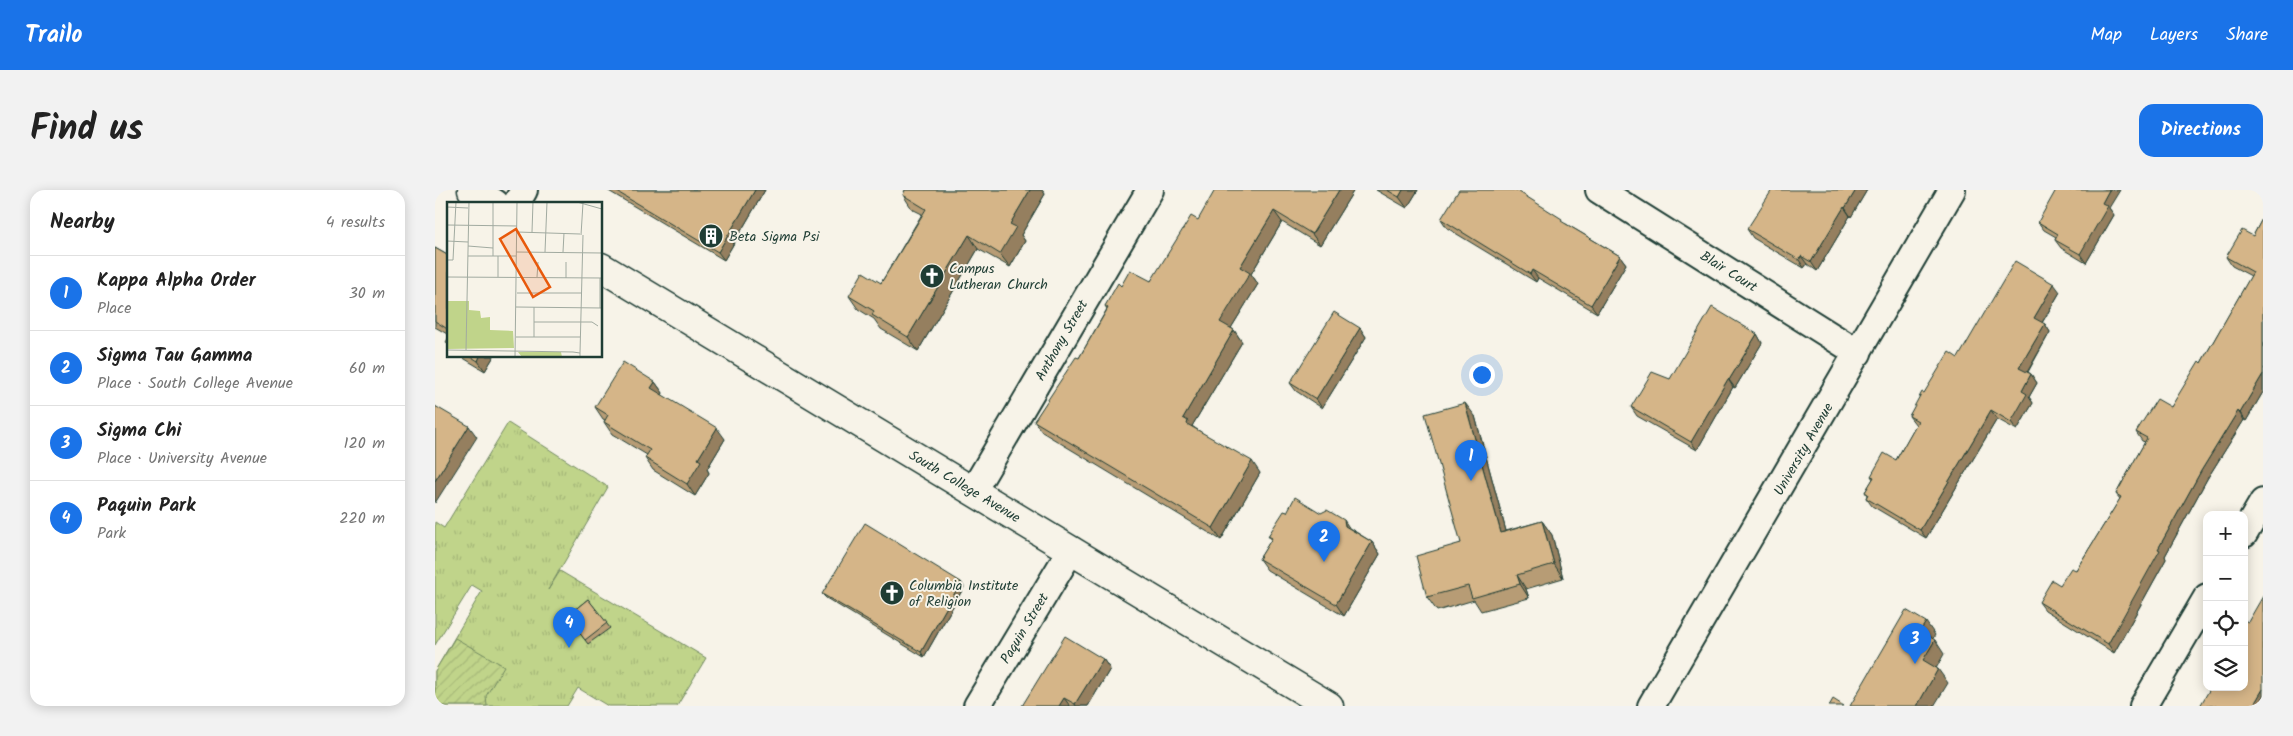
<!DOCTYPE html>
<html lang="en">
<head>
<meta charset="utf-8">
<style>
	:root { --surface:#fff; --page:#f2f2f2; --text:#222; --muted:#767676; --line:#e0e0e0; --accent:#1a73e8 }
	body { margin:0; font-family:Kalam,sans-serif; background:var(--page); color:var(--text) }
	.controls { position:absolute; right:15px; bottom:15px; display:grid; overflow:hidden; border-radius:10px; box-shadow:0 2px 12px #0003 }
	.controls button { width:45px; height:45px; display:grid; place-items:center; padding:0; border:0; border-bottom:1px solid var(--line); background:var(--surface); color:var(--text); font:25px sans-serif }
	.you { position:absolute; left:1046px; top:184px; width:18px; height:18px; margin:-12px; border:4px solid #fff; border-radius:50%; background:#1a73e8; box-shadow:0 0 0 8px #1a73e833 }
	.badge { display:grid; place-items:center; width:32px; height:32px; border-radius:50%; background:var(--accent); color:#fff; font-size:16px; font-weight:700 }
	.pin { position:absolute; translate:-50% -41px; filter:drop-shadow(0 1px 2px #0008) }
	.pin::after { content:''; position:absolute; top:26px; width:18px; height:15px; background:inherit; clip-path:polygon(0 0,100% 0,50% 100%) }
	.list { margin:0; padding:0; list-style:none }
	h2 { display:flex; justify-content:space-between; align-items:center; height:65px; margin:0; padding:0 20px; font-size:21px }
	h2 small { font-size:16px; font-weight:400; color:var(--muted) }
	.list li { display:grid; grid-template-columns:32px 1fr auto; gap:15px; align-items:center; box-sizing:border-box; height:75px; padding:0 20px; border-top:1px solid var(--line) }
	.list b { display:block; font-size:19px; white-space:nowrap }
	.list p { margin:0; font-size:16px; white-space:nowrap; color:var(--muted) }
	.list em { font-size:16px; font-style:normal; color:var(--muted) }
	.icon { flex:none; width:28px; height:28px; fill:none; stroke:currentColor; stroke-width:2; stroke-linecap:round; stroke-linejoin:round }
	.map { position:relative; flex:none; width:1828px; height:516px; overflow:hidden; border-radius:15px }
	header { display:flex; align-items:center; gap:30px; box-sizing:border-box; height:70px; padding:0 25px; background:var(--accent); color:#fff }
	header strong { font-size:24px }
	nav { display:flex; gap:28px; margin-inline-start:auto; font-size:18px }
	.intro { display:flex; align-items:center; justify-content:space-between; box-sizing:border-box; height:120px; padding:0 30px }
	h1 { margin:0; font-size:35px }
	.button { padding:12px 22px; border-radius:15px; background:var(--accent); color:#fff; font-size:18px; font-weight:700 }
	main { display:flex; gap:30px; padding:0 30px }
	aside { flex:1; background:var(--surface); border-radius:15px; box-shadow:0 2px 12px #0003 }
	.map>svg:first-child { display:block }
</style>
</head>
<body>
<header>
<strong>Trailo</strong>
<nav><a>Map</a><a>Layers</a><a>Share</a></nav>
</header>
<div class="intro"><h1>Find us</h1><a class="button">Directions</a></div>
<main>
<aside>
<h2>Nearby<small>4 results</small></h2>
<ul class="list">
<li><span class="badge">1</span><div><b>Kappa Alpha Order</b><p>Place</p></div><em>30 m</em></li>
<li><span class="badge">2</span><div><b>Sigma Tau Gamma</b><p>Place · South College Avenue</p></div><em>60 m</em></li>
<li><span class="badge">3</span><div><b>Sigma Chi</b><p>Place · University Avenue</p></div><em>120 m</em></li>
<li><span class="badge">4</span><div><b>Paquin Park</b><p>Park</p></div><em>220 m</em></li>
</ul>
</aside>
<div class="map">
<svg width="1828" height="516" viewBox="0 0 1828 516">
	<defs>
		<pattern id="park-tufts" width="24" height="20" patternUnits="userSpaceOnUse" patternTransform="scale(1.25)"><rect width="24" height="20" fill="#c0d48a"/><path d="M3 7l-1-3M5 7V3M7 7l1-3M15 17l-1-3M17 17v-4M19 17l1-3" fill="none" stroke="#a5b778"/></pattern>
		<pattern id="garden-furrows" width="10" height="10" patternUnits="userSpaceOnUse" patternTransform="scale(1.25)"><rect width="10" height="10" fill="#c0d48a"/><path d="M-1 1l2-2M0 10L10 0M9 11l2-2" fill="none" stroke="#a5b778"/></pattern>
	</defs>
	<rect width="100%" height="100%" fill="#f7f3e8"/>
	<filter id="ink" filterUnits="userSpaceOnUse"><feTurbulence type="fractalNoise" baseFrequency=".02" numOctaves="2"/><feDisplacementMap in="SourceGraphic" scale="10" xChannelSelector="R" yChannelSelector="G"/><feConvolveMatrix kernelMatrix="1 2 1 2 8 2 1 2 1" color-interpolation-filters="sRGB"/></filter>
	<g filter="url(#ink)">
		<!-- park -->
		<polygon fill="url(#park-tufts)" stroke="#70885f" points="73,233 173,297 113,400 125,381 271,468 242,516 173,516 143,498 132,516 0,516 0,481 47,401 37,395 0,455 0,332 9,338"/>
		<!-- garden -->
		<polygon fill="url(#garden-furrows)" stroke="#70885f" points="20,448 69,476 51,506 52,516 0,516 0,481"/>
		<g fill="none" stroke-linecap="round" stroke-linejoin="round">
			<defs>
				<g id="street">
					<polyline points="1164,0 1423,163"/>
					<polyline points="81,14 89,0"/>
					<polyline points="538,301 715,0"/>
					<polyline points="1809,344 1828,312"/>
					<polyline points="542,516 636,360"/>
					<polyline points="1216,516 1517,0"/>
					<polyline points="1708,516 1772,407"/>
				</g>
				<g id="secondary">
					<polyline points="37,0 60,14"/>
					<polyline points="166,77 894,516"/>
				</g>
			</defs>
			<!-- street casing -->
			<use href="#street" stroke="#1f3d34" stroke-width="30"/>
			<!-- secondary casing -->
			<use href="#secondary" stroke="#1f3d34" stroke-width="31"/>
			<!-- street -->
			<use href="#street" stroke="#f7f3e8" stroke-width="26"/>
			<!-- secondary -->
			<use href="#secondary" stroke="#f7f3e8" stroke-width="28"/>
		</g>
		<!-- wall -->
		<g fill="#b79c75" stroke="#1f3d34">
			<polygon points="172,0 330,0 289,70"/>
			<polygon points="470,0 607,0 610,4 586,45 590,51 575,77 543,59 483,161 446,139 439,129 423,119 414,106 446,93 487,24 477,19 468,5"/>
			<polygon points="919,0 885,55 847,32 816,84 823,94 796,138 799,140 807,152 757,236 825,283 786,350 607,242 599,231 644,168 672,119 670,116 686,96 716,91 763,30"/>
			<polygon points="941,0 983,0 972,18"/>
			<polygon points="1432,0 1416,27 1415,26 1382,81 1372,74 1369,78 1318,48 1312,39"/>
			<polygon points="1674,18 1679,25 1651,73 1626,58 1620,50 1621,47 1609,40 1603,32"/>
			<polygon points="1828,27 1828,202 1811,231 1809,230 1772,289 1730,366 1731,369 1679,463 1610,420 1604,412 1625,395 1641,380 1685,309 1681,304 1710,252 1707,251 1701,242 1736,217 1766,173 1816,86 1797,76 1791,67 1818,46"/>
			<polygon points="1006,29 1131,34 1185,66 1191,74 1162,123 1103,88 1101,92 1012,38"/>
			<polygon points="0,58 14,66 14,145 0,137"/>
			<polygon points="1625,102 1607,133 1610,134 1615,142 1593,182 1596,184 1602,193 1594,207 1598,213 1582,240 1562,229 1491,348 1437,316 1431,308 1432,305 1430,302 1438,289 1436,286 1461,270 1481,235 1474,226 1489,203 1523,168"/>
			<polygon points="925,138 931,147 887,218 861,201 855,193"/>
			<polygon points="1322,144 1327,153 1300,198 1298,197 1262,260 1202,226 1196,217 1235,189"/>
			<polygon points="25,166 59,166 50,181"/>
			<polygon points="220,192 228,203 227,205 290,249 272,279 274,283 260,306 218,280 210,268 212,265 177,244 169,232 170,230 168,229 160,217"/>
			<polygon points="1040,226 1071,341 1107,331 1117,345 1128,388 1091,399 1094,408 1046,421 1039,410 1002,421 992,407 1026,353"/>
			<polygon points="852,322 916,339 937,352 945,364 909,426 832,380 824,369 836,350 833,346"/>
			<polygon points="526,392 529,397 489,467 391,408 387,404"/>
			<polygon points="153,409 175,438 153,454 132,426"/>
			<polygon points="668,469 675,479 653,516 587,516"/>
		</g>
		<!-- shaded-wall -->
		<g fill="#957f5f" stroke="#1f3d34">
			<polygon points="320,0 330,0 289,70 283,62"/>
			<polygon points="595,0 607,0 610,4 586,45 590,51 575,77 565,64 575,34"/>
			<polygon points="904,0 919,0 885,55 877,44"/>
			<polygon points="968,0 983,0 972,18 964,7"/>
			<polygon points="1421,0 1432,0 1416,27 1410,18"/>
			<polygon points="1674,0 1685,0 1674,18 1679,25 1651,73 1645,64 1667,13"/>
			<polygon points="1409,17 1415,26 1382,81 1376,72"/>
			<polygon points="839,21 847,32 816,84 823,94 793,143 785,132 805,77"/>
			<polygon points="534,45 543,59 483,161 473,147"/>
			<polygon points="1185,66 1191,74 1162,123 1156,115"/>
			<polygon points="1366,66 1372,74 1369,78 1364,70"/>
			<polygon points="1097,80 1103,88 1101,92 1095,84"/>
			<polygon points="1619,94 1625,102 1605,136 1599,128"/>
			<polygon points="1610,134 1615,142 1590,186 1584,178"/>
			<polygon points="925,138 931,147 887,218 881,209"/>
			<polygon points="799,140 807,152 757,236 760,245 748,228"/>
			<polygon points="1322,144 1327,153 1300,198 1294,190"/>
			<polygon points="45,166 59,166 50,181 43,171"/>
			<polygon points="1596,184 1602,193 1594,207 1598,213 1582,240 1576,232 1587,201"/>
			<polygon points="1828,184 1828,202 1811,231 1805,223"/>
			<polygon points="1293,189 1298,197 1262,260 1256,252"/>
			<polygon points="220,192 228,203 224,209 216,198"/>
			<polygon points="1030,213 1040,226 1075,356 1066,343"/>
			<polygon points="1556,220 1562,229 1491,348 1485,340"/>
			<polygon points="1803,221 1809,230 1772,289 1730,366 1731,369 1679,463 1673,454 1723,359 1766,281"/>
			<polygon points="34,236 42,247 0,313 0,291"/>
			<polygon points="282,238 290,249 272,279 274,283 260,306 252,294 263,269"/>
			<polygon points="817,271 825,283 786,350 778,338"/>
			<polygon points="909,330 917,342 910,336"/>
			<polygon points="1107,331 1117,345 1128,388 1119,374"/>
			<polygon points="937,352 945,364 909,426 901,414"/>
			<polygon points="1082,385 1091,399 1094,408 1085,394"/>
			<polygon points="526,392 529,397 489,467 486,462"/>
			<polygon points="1491,432 1500,445 1494,455 1485,441"/>
			<polygon points="1500,450 1509,464 1498,484 1488,470"/>
			<polygon points="668,469 675,479 653,516 641,516 640,514"/>
			<polygon points="1503,479 1513,493 1499,516 1482,516"/>
			<polygon points="1828,499 1828,516 1818,516"/>
			<polygon points="629,508 635,516 624,516"/>
		</g>
		<!-- building -->
		<g fill="#d5b588" stroke="#1f3d34">
			<polygon points="179,0 320,0 283,62"/>
			<polygon points="470,0 595,0 575,34 581,37 565,64 534,45 473,147 437,125 439,121 414,106 428,82 446,93 491,19 468,5"/>
			<polygon points="780,0 904,0 877,44 839,21 805,77 815,83 785,132 799,140 748,228 753,231 752,234 817,271 778,338 599,231 641,167 644,168 673,118 670,116 683,93 686,96 695,80 716,91 756,26 763,30"/>
			<polygon points="952,0 968,0 964,7"/>
			<polygon points="1024,0 1081,0 1127,29 1126,31 1185,66 1156,115 1097,80 1095,84 1006,29"/>
			<polygon points="1337,0 1421,0 1410,18 1409,17 1376,72 1366,66 1364,70 1312,39"/>
			<polygon points="1621,0 1634,0 1636,1 1637,0 1674,0 1667,13 1673,16 1645,64 1620,50 1623,44 1603,32"/>
			<polygon points="1828,27 1828,184 1805,223 1803,221 1766,281 1723,359 1725,360 1673,454 1604,412 1617,390 1625,395 1636,378 1641,380 1686,307 1681,304 1712,248 1701,242 1722,209 1736,217 1764,171 1766,173 1818,82 1791,67 1807,40 1818,46"/>
			<polygon points="0,58 14,66 14,140 0,131"/>
			<polygon points="1580,71 1619,94 1599,128 1610,134 1584,178 1596,184 1587,201 1592,204 1576,232 1556,220 1485,340 1431,308 1433,304 1430,302 1439,287 1436,286 1449,263 1461,270 1483,231 1474,226 1487,202 1489,203 1514,162 1523,168"/>
			<polygon points="1277,117 1322,144 1294,190 1293,189 1256,252 1196,217 1217,182 1235,189"/>
			<polygon points="899,122 925,138 881,209 855,193"/>
			<polygon points="14,147 14,154 11,152"/>
			<polygon points="35,166 45,166 43,171"/>
			<polygon points="188,172 220,192 216,198 282,238 263,269 266,271 252,294 210,268 215,260 169,232 173,225 160,217"/>
			<polygon points="1030,213 1066,343 1107,331 1119,374 1082,385 1085,394 1037,408 1033,396 992,407 981,366 1026,353 990,224"/>
			<polygon points="0,216 34,236 0,291"/>
			<polygon points="860,307 886,323 892,320 909,330 910,336 937,352 901,414 824,369 837,348 833,346 849,321 852,322"/>
			<polygon points="430,333 526,392 486,462 387,404"/>
			<polygon points="1828,406 1828,499 1818,516 1765,516 1776,497 1809,497 1809,430 1813,432"/>
			<polygon points="153,409 172,433 150,450 132,426"/>
			<polygon points="1471,420 1491,432 1485,441 1500,450 1488,470 1503,479 1482,516 1415,516"/>
			<polygon points="630,446 668,469 640,514 629,508 624,516 587,516"/>
			<polygon points="1398,509 1409,516 1394,516"/>
		</g>
	</g>
	<!-- icons -->
	<defs>
		<symbol id="building-disc" viewBox="-11 -11 22 22"><circle r="9.5" fill="#1f3d34" stroke="#f7f3e8"/><path d="M-4-6H4V6H1V3H-1V6H-4ZM-2.5-4.3h1.7v1.8h-1.7ZM.8-4.3h1.7v1.8H.8ZM-2.5-1h1.7V.8h-1.7ZM.8-1h1.7V.8H.8Z" fill="#fff"/></symbol>
		<symbol id="church-disc" viewBox="-11 -11 22 22"><circle r="9.5" fill="#1f3d34" stroke="#f7f3e8"/><path d="M-1.2-6h2.4v3.5h3.3v2.4h-3.3V6h-2.4V-.1h-3.3v-2.4h3.3Z" fill="#fff"/></symbol>
	</defs>
	<g fill-rule="evenodd">
		<use href="#building-disc" x="262" y="32" width="28" height="28"/>
		<use href="#church-disc" x="483" y="72" width="28" height="28"/>
		<use href="#church-disc" x="443" y="389" width="28" height="28"/>
	</g>
	<g text-anchor="middle" stroke-width="4" stroke-linejoin="round" paint-order="stroke">
		<!-- poi labels -->
		<g font-size="14" fill="#1f3d34" stroke="#f7f3e8" text-anchor="start">
			<text x="294" y="51">Beta Sigma Psi</text>
			<text x="514" y="83">Campus<tspan x="514" dy="16">Lutheran Church</tspan></text>
			<text x="474" y="400">Columbia Institute<tspan x="474" dy="16">of Religion</tspan></text>
		</g>
		<!-- street labels -->
		<g font-size="14" fill="#1f3d34" stroke="#f7f3e8">
			<text transform="translate(1294 81) rotate(32)" y="5">Blair Court</text>
			<text transform="translate(626 150) rotate(-60)" y="5">Anthony Street</text>
			<text transform="translate(1368 259) rotate(-60)" y="5">University Avenue</text>
			<text transform="translate(530 296) rotate(31)" y="5">South College Avenue</text>
			<text transform="translate(589 438) rotate(-59)" y="5">Paquin Street</text>
		</g>
	</g>
	<!-- overview -->
	<g transform="translate(12 12)">
		<rect width="155" height="155" fill="#f7f3e8"/>
		<path d="M0,86L1,99H22V108L33,109L34,116L43,115V128L66,129L67,146L0,147ZM71,150H114L115,155H75Z" fill="#c0d48a"/>
		<path fill="none" stroke="#a1aaa0" stroke-width="1" d="M130,0L155,7M0,5L21,6M0,23L70,24M70,30L133,32M85,30L86,0M134,33L136,1M0,39L21,40M21,44L46,46M69,50L155,51M98,50L100,0M116,50L117,31M21,54H69M46,54V0M0,58H6L9,0M0,75L155,76M51,75V54M90,75L91,60M119,76V60M70,91H134M69,105L155,106M153,106V76M87,120H145L151,124M69,135H133M87,135V105M0,148L126,150L133,151V155M19,148L22,0M133,151L136,33M68,155L70,0"/>
		<path fill="#e8590c" fill-opacity="0.15" stroke="#e8590c" stroke-width="2.5" d="M69,27L103,85L86,95L53,37Z"/>
		<rect width="155" height="155" fill="none" stroke="#1f3d34" stroke-width="2.5"/>
	</g>
</svg>
<div class="controls">
<button>+</button>
<button>−</button>
<button><svg class="icon" aria-label="locate" viewBox="0 0 24 24"><circle cx="12" cy="12" r="6"/><path d="M12 2v4M12 18v4M2 12h4M18 12h4"/></svg></button>
<button><svg class="icon" aria-label="layers" viewBox="0 0 24 24"><path d="M12 4l9 5-9 5-9-5zM3 14l9 5 9-5"/></svg></button>
</div>
<div class="you"></div>
<div class="pin badge" style="left:1036px;top:291px">1</div>
<div class="pin badge" style="left:889px;top:372px">2</div>
<div class="pin badge" style="left:1480px;top:474px">3</div>
<div class="pin badge" style="left:134px;top:458px">4</div>
</div>
</main>
</body>
</html>
